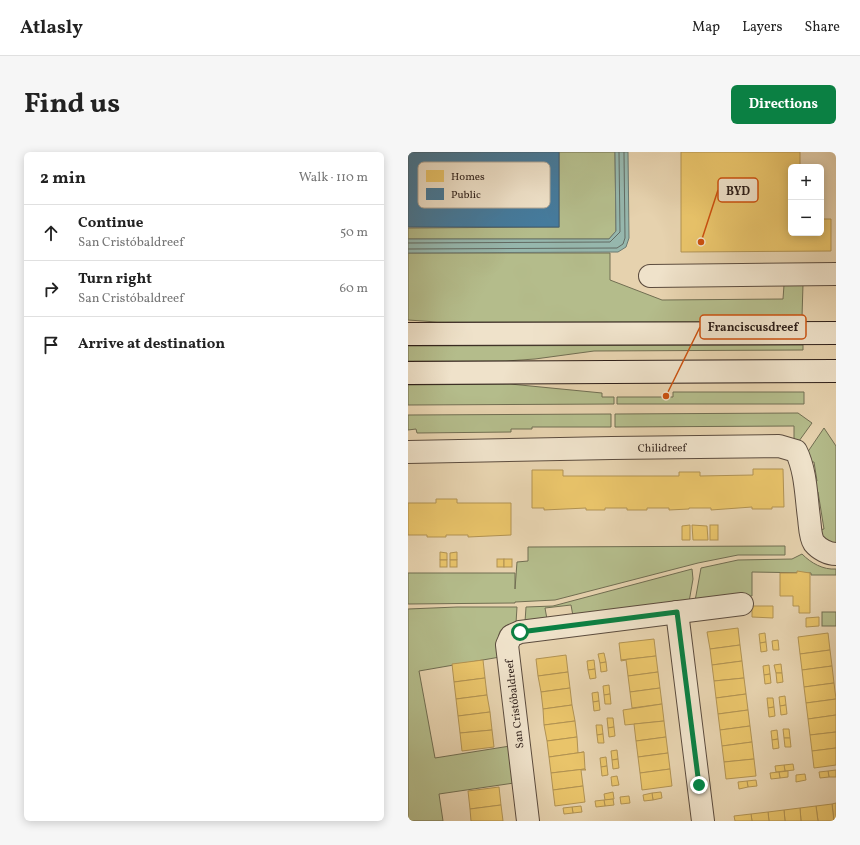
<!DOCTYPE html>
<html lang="en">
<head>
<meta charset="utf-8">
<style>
	:root { --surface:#fff; --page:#f6f6f6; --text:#222; --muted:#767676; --line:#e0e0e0; --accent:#0b8043 }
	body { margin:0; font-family:Vollkorn,serif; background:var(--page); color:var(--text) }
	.controls { position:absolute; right:12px; top:12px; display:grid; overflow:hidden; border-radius:6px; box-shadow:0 2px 10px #0003 }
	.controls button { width:36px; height:36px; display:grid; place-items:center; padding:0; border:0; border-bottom:1px solid var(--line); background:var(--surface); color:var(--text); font:20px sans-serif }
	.stop { position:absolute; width:12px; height:12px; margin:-9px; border:3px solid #0b8043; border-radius:50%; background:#fff }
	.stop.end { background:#0b8043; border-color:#fff; box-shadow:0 1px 4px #0008 }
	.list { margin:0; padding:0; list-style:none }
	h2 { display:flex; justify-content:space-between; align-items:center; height:52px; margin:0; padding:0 16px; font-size:17px }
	h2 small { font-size:13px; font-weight:400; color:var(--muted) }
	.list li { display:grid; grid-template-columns:26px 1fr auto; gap:12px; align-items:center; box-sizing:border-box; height:56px; padding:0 16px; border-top:1px solid var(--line) }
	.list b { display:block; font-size:15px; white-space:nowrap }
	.list p { margin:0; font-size:13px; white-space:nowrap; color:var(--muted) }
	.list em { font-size:13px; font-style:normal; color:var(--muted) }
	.icon { flex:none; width:22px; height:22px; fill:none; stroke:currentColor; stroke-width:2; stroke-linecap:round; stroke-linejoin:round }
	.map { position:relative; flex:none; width:428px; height:669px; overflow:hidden; border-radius:6px }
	header { display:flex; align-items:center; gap:24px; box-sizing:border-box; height:56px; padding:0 20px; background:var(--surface); border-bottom:1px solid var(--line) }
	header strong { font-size:19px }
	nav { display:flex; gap:22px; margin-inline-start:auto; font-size:14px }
	.intro { display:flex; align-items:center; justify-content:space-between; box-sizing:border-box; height:96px; padding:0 24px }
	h1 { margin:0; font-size:28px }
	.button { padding:10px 18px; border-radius:6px; background:var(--accent); color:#fff; font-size:14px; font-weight:700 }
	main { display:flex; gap:24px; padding:0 24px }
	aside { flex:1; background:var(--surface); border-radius:6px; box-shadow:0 2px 10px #0003 }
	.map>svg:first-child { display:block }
</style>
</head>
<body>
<header>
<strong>Atlasly</strong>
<nav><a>Map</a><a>Layers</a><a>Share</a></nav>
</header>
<div class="intro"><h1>Find us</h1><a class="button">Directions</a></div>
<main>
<aside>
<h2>2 min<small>Walk · 110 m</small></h2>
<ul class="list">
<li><svg class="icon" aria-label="ahead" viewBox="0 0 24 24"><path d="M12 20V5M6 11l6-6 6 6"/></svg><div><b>Continue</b><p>San Cristóbaldreef</p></div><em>50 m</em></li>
<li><svg class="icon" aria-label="right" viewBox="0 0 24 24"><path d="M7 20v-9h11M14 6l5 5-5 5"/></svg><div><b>Turn right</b><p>San Cristóbaldreef</p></div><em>60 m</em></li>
<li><svg class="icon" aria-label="arrive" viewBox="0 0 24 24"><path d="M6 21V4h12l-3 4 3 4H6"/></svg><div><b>Arrive at destination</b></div></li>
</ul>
</aside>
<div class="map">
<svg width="428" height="669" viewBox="0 0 428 669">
	<rect width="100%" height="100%" fill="#e6d2ae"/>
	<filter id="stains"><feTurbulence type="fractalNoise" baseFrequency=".005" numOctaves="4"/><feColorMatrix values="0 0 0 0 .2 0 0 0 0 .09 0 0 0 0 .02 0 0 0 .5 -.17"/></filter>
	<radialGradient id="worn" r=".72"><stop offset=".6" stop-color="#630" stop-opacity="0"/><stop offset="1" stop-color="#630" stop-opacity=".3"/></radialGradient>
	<!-- green -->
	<g fill="#b4bc8b" stroke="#716e52">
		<polygon points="151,0 207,0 208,79 201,87 0,87 0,76 151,75"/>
		<polygon points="0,101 202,101 202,128 254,148 375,147 376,133 395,132 394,165 323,170 29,170 0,168"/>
		<polygon points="395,193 395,198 186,199 127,207 98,209 0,209 0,194"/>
		<polygon points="102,232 194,241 194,245 206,245 206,252 0,253 0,233"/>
		<polygon points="265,240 396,240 396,252 209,252 209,245 265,245"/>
		<polygon points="390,261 404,271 391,289 386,288 386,274 207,275 207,262"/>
		<polygon points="203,262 203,275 124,275 124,277 103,277 103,280 9,281 8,277 0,278 0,263"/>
		<polygon points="416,276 428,294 428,393 417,390 411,378 416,377 410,340 406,340 404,330 409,329 406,310 400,310 399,301"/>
		<polygon points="377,394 377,403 330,403 290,411 147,448 107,450 107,451 0,452 0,421 107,421 107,437 109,410 120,409 120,395"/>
		<path d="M394,402C403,411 415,418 428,417V423H403V421L344,420V444H340L338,442L287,449L293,416L330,408L384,407Z"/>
		<polygon points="284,417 285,427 281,450 165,464 163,453 137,456 139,467 117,470 118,455 145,454"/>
		<path d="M49,455H109L108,471C86,474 90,487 92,505L11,519L27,606L102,594L106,631L31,642L35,669H0V457Z"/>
		<rect x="414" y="460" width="14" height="14"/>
	</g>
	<!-- water -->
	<polygon fill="#96b7ad" stroke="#6c7a72" points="207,0 220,0 221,86 218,95 210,100 0,101 0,87 201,87 208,79"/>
	<!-- homes -->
	<g fill="#e9c46a" stroke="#b19252">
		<polygon points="273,0 392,0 392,15 383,15 383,81 413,81 413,67 423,67 423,99 273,100"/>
		<polygon points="345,317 375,317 376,355 364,355 364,357 344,357 344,355 303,358 303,356 281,356 281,357 261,358 261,356 239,356 239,358 219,358 219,356 197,356 197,358 178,358 178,356 136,358 136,356 124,356 124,318 155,318 155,324 271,324 271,320 292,320 292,324 345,323"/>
		<polygon points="28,347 49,347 49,351 103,351 103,383 60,385 60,383 38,383 38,385 19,385 19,383 0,383 0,351 28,351"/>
		<polygon points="282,373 282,388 274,388 274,374"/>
		<polygon points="284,373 299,374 300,388 285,388"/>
		<rect x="302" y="373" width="8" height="15"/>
		<polygon points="32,400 39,401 39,408 32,408"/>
		<polygon points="49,400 49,408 42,408 42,401"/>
		<rect x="89" y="407" width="7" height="8"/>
		<rect x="96" y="407" width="8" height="8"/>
		<rect x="32" y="408" width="7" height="7"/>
		<rect x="42" y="408" width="7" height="7"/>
		<polygon points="389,419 402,421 402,461 391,461 391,454 385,454 385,444 372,444 372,421 389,421"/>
		<polygon points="344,454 365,454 365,466 344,465"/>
		<polygon points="411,465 411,474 398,475 398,466"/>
		<polygon points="330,476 332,493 302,497 299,480"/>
		<polygon points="357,481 358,490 352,491 351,482"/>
		<polygon points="420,481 422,498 392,502 390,485"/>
		<polygon points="246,487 248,504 213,508 211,491"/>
		<polygon points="370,488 371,498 365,498 364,489"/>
		<polygon points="358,490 359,499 353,500 352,491"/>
		<polygon points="332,493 334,509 304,513 302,497"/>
		<polygon points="422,498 424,514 394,518 392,502"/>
		<polygon points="196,501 198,510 192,511 190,502"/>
		<polygon points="158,503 160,520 130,524 128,507"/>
		<polygon points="248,504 250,520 220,524 218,508 213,509 213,508"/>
		<polygon points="75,508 77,526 46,530 44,512"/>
		<polygon points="186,508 187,517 180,518 179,509"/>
		<polygon points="334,509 336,526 306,529 304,513"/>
		<polygon points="198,510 199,519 193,520 192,511"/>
		<polygon points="373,512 374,521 368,521 366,513"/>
		<polygon points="361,513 362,522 356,523 355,514"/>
		<polygon points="424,514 426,531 396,535 394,518"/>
		<polygon points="187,517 188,526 182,527 180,518"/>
		<polygon points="160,520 162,536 133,540 130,524"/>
		<polygon points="250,520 252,536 222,540 220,524"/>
		<polygon points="368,521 374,521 375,530 369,531"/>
		<polygon points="362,522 363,531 357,532 356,523"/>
		<polygon points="77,526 79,543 48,547 46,530"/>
		<polygon points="336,526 338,542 308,546 306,529"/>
		<polygon points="426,531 428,547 398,551 396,535"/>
		<polygon points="201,533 202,542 196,543 195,534"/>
		<polygon points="162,536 164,553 135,557 133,540"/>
		<polygon points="252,536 254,552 224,556 222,540"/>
		<polygon points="190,540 191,549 185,550 184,541"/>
		<polygon points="202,542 203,552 197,552 196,543"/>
		<polygon points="338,542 340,558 310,562 308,546"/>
		<polygon points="79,543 82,560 50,564 48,547"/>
		<polygon points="377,544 378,553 372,554 371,545"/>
		<polygon points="359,546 365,546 366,555 360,556"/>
		<polygon points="428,547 428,563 400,567 398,551"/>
		<polygon points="191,549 192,558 186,559 185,550"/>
		<polygon points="254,552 256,569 217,573 215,558"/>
		<polygon points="164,553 167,569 136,573 135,557"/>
		<polygon points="378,553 379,562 373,563 372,554"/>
		<polygon points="366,555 367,564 361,565 360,556"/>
		<polygon points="340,558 342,574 312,578 310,562"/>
		<polygon points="82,560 84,578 52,581 50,564"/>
		<polygon points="428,563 428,580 402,583 400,567"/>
		<polygon points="199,566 205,566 206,575 200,576"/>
		<polygon points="167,569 169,585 139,589 136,573"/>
		<polygon points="256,569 258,585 228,589 226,572"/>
		<polygon points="188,573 194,573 195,582 189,583"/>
		<polygon points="342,574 344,590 314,594 312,578"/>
		<polygon points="206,575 207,584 201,585 200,576"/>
		<polygon points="375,577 381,577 382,586 376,586"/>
		<polygon points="84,578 86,595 54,599 52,581"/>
		<polygon points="369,578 370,587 364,588 363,579"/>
		<polygon points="428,580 428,596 404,599 402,583"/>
		<polygon points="195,582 196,591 190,591 189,583"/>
		<polygon points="169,585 170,601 176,600 141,605 139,589"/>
		<polygon points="258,585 260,601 230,605 228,589"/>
		<polygon points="376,586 382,586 383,595 377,595"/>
		<polygon points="370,587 371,596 365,597 364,588"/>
		<polygon points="344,590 346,607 316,610 314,594"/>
		<polygon points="428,596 428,613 406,616 404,599"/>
		<polygon points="209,598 210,607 204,608 203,599"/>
		<polygon points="176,600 177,617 143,621 141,605"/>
		<polygon points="260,601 262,617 232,621 230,605"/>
		<polygon points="198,605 199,614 193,615 192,606"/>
		<polygon points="210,607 211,616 205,617 204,608"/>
		<polygon points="346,607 348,624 318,627 316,610"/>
		<polygon points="385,612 386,618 377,619 376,613"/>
		<polygon points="376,613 377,619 368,620 367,614"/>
		<polygon points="199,614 200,623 194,624 193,615"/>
		<polygon points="177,617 178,618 173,618 175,634 145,638 143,621"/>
		<polygon points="262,617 264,634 234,638 232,621"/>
		<polygon points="428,618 428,625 421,625 420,619"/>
		<polygon points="380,619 380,625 372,626 371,620"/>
		<polygon points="420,619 421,625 412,626 411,620"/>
		<polygon points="371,620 372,626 363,627 362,621"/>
		<polygon points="397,622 398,628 388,630 388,623"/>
		<polygon points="209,624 211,633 204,634 203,625"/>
		<polygon points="348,628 349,634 340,635 339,629"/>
		<polygon points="339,629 340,635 331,637 330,630"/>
		<polygon points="175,634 177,650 147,654 145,638"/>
		<polygon points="91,635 93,653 62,657 60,639"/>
		<polygon points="205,640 206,647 197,648 196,642"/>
		<polygon points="253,640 254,646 245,648 244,641"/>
		<polygon points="244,641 245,648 236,649 235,643"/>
		<polygon points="221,644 222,651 213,652 212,645"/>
		<polygon points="205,647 206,653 197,654 196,648"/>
		<polygon points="196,648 197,654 188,655 187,649"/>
		<polygon points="428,651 428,669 426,669 424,652"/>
		<polygon points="424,652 426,669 410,669 408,654"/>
		<polygon points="93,653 95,669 63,669 62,657"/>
		<polygon points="173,654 174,660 165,661 164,655"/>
		<polygon points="408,654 410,669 393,669 392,656"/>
		<polygon points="164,655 165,661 156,662 155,656"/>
		<polygon points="392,656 393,669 377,669 376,658"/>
		<polygon points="376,658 377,669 361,669 360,660"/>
		<polygon points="360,660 361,669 344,669 343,662"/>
		<polygon points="343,662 344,669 327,669 326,664"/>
	</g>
	<!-- public -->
	<rect fill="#457b9d" stroke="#3e5f75" x="0" y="0" width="151" height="75"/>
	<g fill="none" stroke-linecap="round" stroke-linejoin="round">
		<!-- shore -->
		<g stroke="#626b63" stroke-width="1">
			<polyline points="0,91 202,90 212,80 211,0"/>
			<polyline points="0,97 209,96 215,92 217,86 216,0"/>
		</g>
		<defs>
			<g id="minor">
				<polyline points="242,124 428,122"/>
				<path id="s1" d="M0,300L204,296L371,294L388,299C398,319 398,344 401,366C402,374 402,385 406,391C411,397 420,402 428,402"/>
				<polyline points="269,460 295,669"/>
				<polyline points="120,669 99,493 103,484 112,480 334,452"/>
			</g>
			<g id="secondary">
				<polyline points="0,182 428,181"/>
				<polyline points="0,221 428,219"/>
			</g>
		</defs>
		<!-- minor casing -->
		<use href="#minor" stroke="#5c4c3e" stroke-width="24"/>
		<!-- secondary casing -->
		<use href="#secondary" stroke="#2e1f19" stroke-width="24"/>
		<!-- minor -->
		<use href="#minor" stroke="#efe2ca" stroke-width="22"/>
		<!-- secondary -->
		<use href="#secondary" stroke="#efe2ca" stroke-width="22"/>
	</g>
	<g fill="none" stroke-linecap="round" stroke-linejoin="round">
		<!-- route -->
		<polyline stroke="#0b8043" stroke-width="5" points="112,480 269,460 291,633"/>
	</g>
	<g text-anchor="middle" stroke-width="4" stroke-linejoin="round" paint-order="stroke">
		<!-- street labels -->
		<g font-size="11" fill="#2e1f19" stroke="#efe2ca">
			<text dy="4" stroke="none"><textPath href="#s1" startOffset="254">Chilidreef</textPath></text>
			<text transform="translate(106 552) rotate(-97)" y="4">San Cristóbaldreef</text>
		</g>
	</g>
	<!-- legend -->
	<rect x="10" y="10" width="132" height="46" rx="6" fill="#efe2ca" stroke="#b5a895" stroke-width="1"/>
	<rect x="18" y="18" width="18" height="12" fill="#e9c46a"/>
	<rect x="18" y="36" width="18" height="12" fill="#457b9d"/>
	<g font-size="11" fill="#2e1f19">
		<text x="43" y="28">Homes</text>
		<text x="43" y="46">Public</text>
	</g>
	<!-- callouts -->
	<path fill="none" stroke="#cc500e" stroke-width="1.5" d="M293 90L310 38M258 244L292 175"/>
	<g fill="#cc500e" stroke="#efe2ca" stroke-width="1.5">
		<circle cx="293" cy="90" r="4"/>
		<circle cx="258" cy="244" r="4"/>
	</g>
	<g fill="#efe2ca" stroke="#cc500e" stroke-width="1.5">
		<rect x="310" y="26" width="40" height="24" rx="4"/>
		<rect x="292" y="163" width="106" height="24" rx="4"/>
	</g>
	<g font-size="12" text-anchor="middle" font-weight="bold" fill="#2e1f19">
		<text x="330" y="43">BYD</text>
		<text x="345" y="179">Franciscusdreef</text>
	</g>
	<rect width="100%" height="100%" filter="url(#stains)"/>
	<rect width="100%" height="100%" fill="url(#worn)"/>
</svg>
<div class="controls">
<button>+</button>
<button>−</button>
</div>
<div class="stop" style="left:112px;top:480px"></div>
<div class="stop end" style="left:291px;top:633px"></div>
</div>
</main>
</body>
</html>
